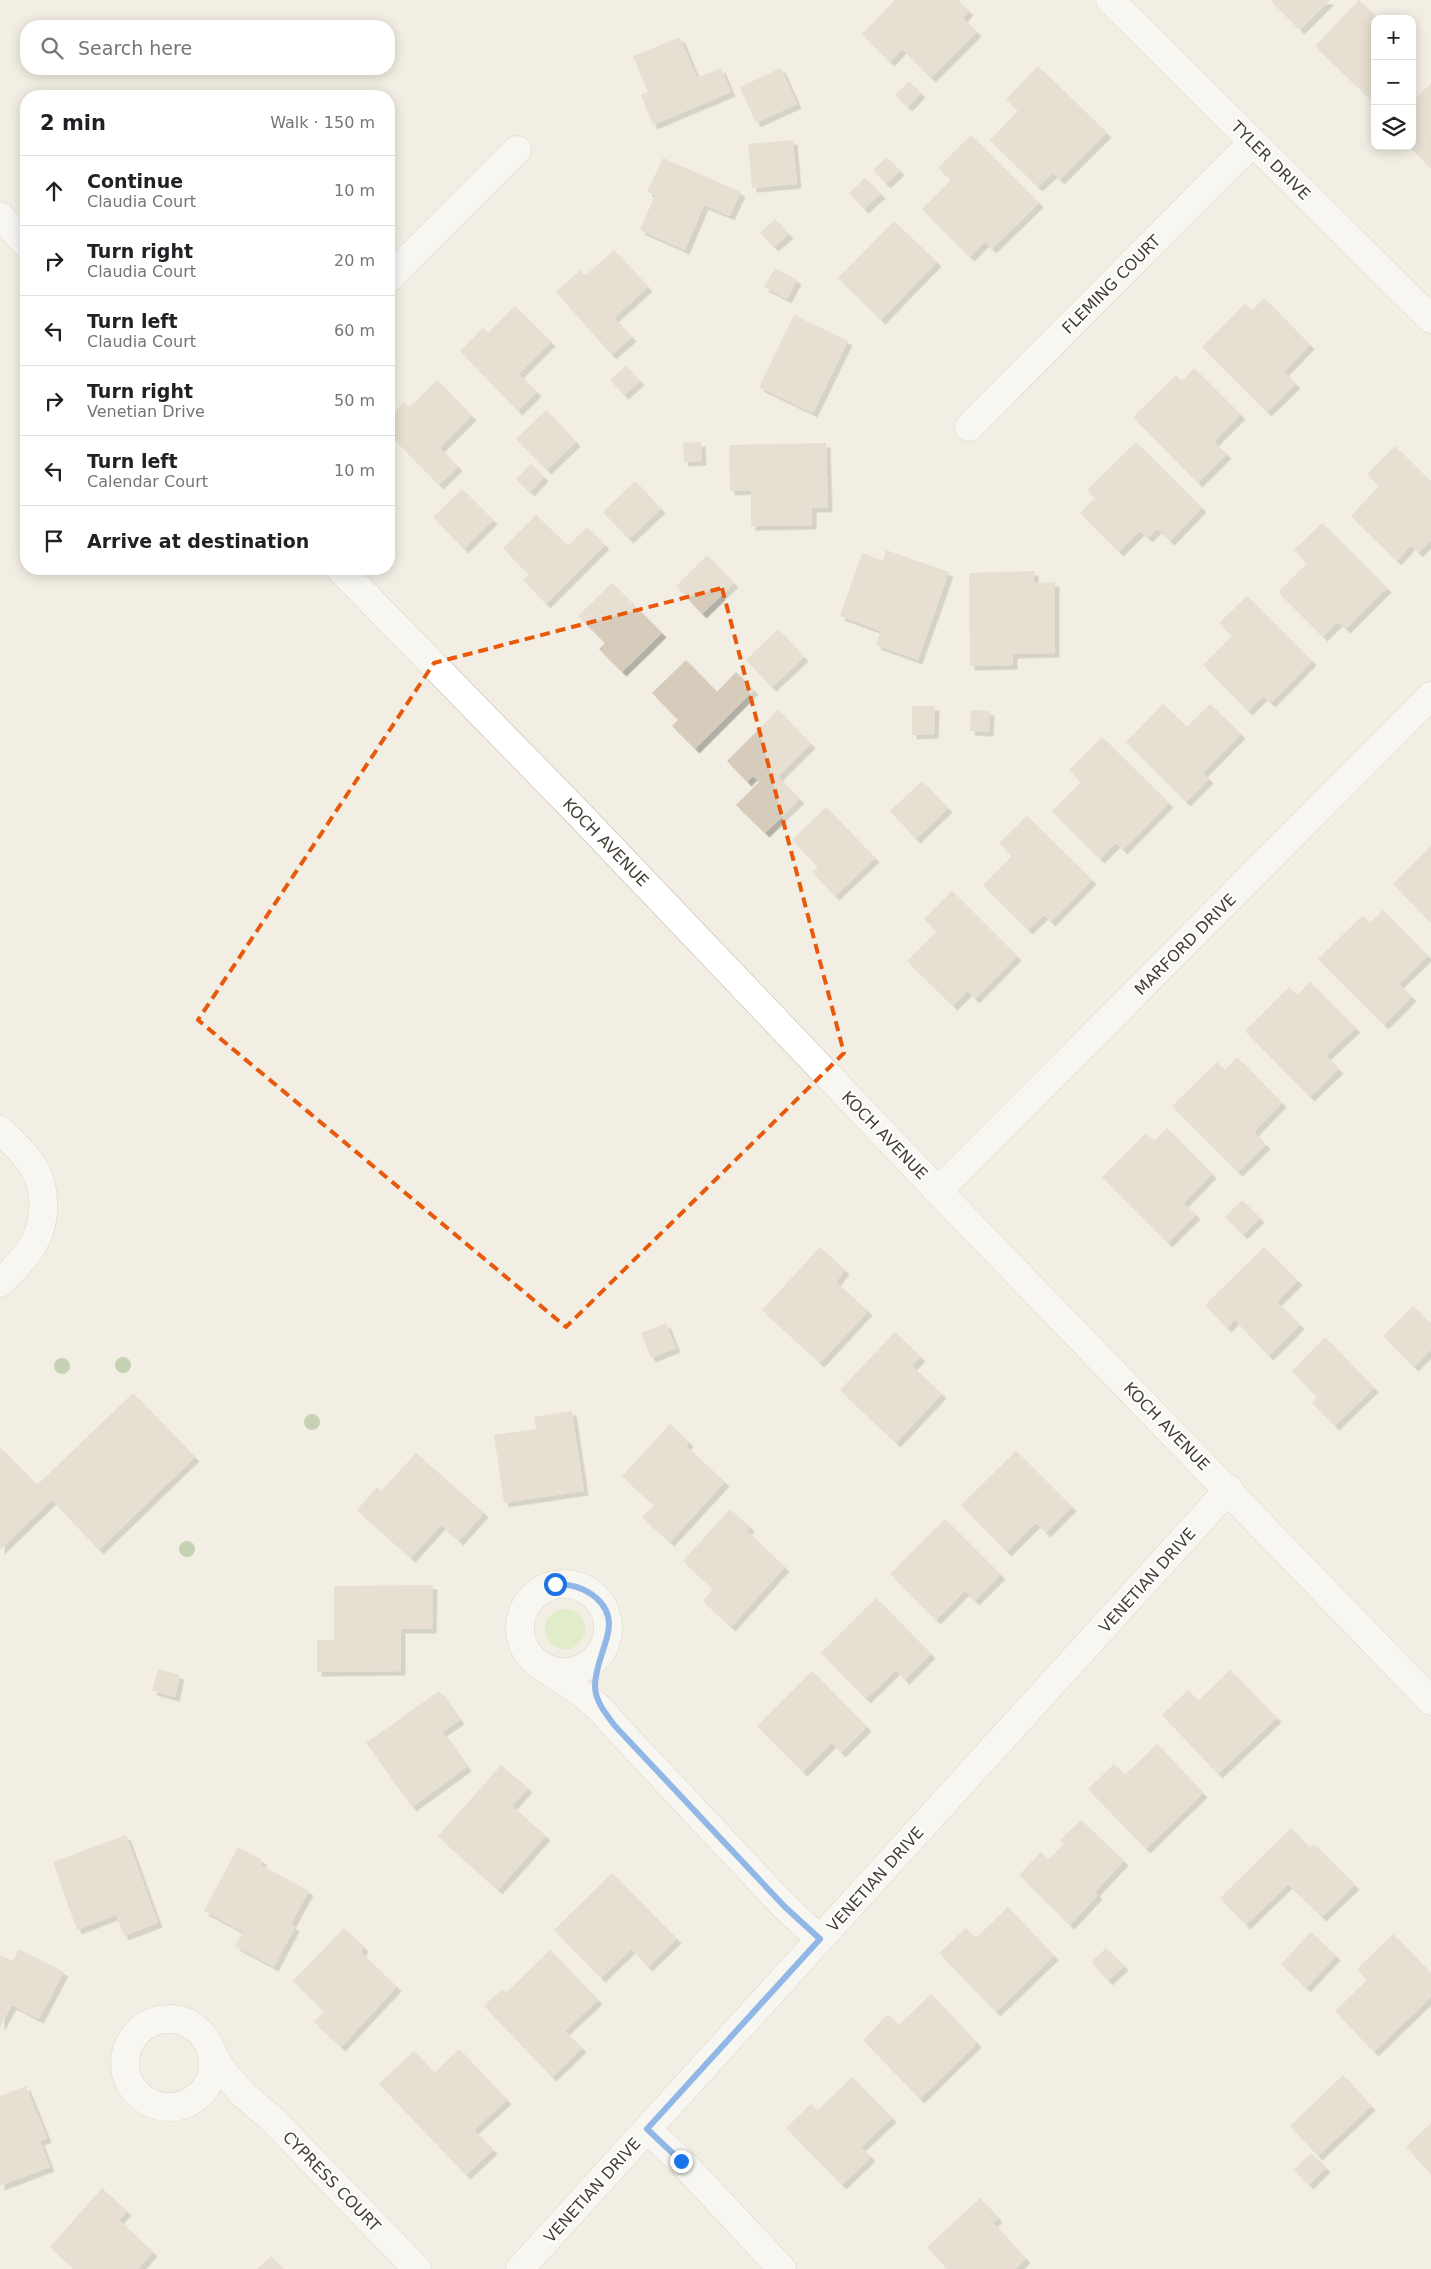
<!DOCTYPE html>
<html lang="en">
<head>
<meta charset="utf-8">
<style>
	:root { --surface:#fff; --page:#f2f2f2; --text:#202124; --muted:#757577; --line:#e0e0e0 }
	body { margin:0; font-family:"DejaVu Sans",sans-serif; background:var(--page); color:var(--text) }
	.controls { position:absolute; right:15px; top:15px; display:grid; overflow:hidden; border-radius:10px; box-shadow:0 2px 12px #0003 }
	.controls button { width:45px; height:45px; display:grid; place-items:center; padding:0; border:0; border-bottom:1px solid var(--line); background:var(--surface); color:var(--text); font:25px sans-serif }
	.stop { position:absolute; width:15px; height:15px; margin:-11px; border:4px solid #1a73e8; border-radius:50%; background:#fff }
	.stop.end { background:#1a73e8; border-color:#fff; box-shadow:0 1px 5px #0008 }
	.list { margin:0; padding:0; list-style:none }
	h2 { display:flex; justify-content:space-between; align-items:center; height:65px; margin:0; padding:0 20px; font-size:21px }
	h2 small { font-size:16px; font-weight:400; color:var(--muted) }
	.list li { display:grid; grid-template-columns:32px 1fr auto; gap:15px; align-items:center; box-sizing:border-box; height:70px; padding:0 20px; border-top:1px solid var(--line) }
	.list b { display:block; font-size:19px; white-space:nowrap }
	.list p { margin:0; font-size:16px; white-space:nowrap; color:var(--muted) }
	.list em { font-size:16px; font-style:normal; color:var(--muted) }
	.icon { flex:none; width:28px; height:28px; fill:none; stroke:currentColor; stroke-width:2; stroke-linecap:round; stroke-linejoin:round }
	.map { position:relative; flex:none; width:1431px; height:2269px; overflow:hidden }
	.search { position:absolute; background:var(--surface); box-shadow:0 2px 12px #0003; left:20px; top:20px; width:375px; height:55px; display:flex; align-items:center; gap:12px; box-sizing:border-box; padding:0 18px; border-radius:20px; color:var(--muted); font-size:19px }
	.panel { position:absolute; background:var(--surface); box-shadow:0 2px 12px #0003; left:20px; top:90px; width:375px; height:485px; border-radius:20px }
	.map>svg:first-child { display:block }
</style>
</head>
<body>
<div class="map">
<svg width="1431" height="2269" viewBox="0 0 1431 2269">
	<defs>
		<filter id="shadow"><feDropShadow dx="4.5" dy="4.5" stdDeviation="0" flood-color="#0004"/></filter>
	</defs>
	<rect width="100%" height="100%" fill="#f2eee3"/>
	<!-- green -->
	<circle fill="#cde8aa" cx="565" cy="1629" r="20"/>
	<!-- building -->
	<g fill="#d7ccbc" filter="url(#shadow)">
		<polygon points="895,0 958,0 969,11 963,18 977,32 931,78 902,49 890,62 862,34"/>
		<polygon points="1270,0 1330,0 1300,30"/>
		<polygon points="1359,0 1378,19 1375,19 1373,102 1315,46"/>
		<polygon points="680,37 697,78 721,68 731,92 653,125 641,95 648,92 633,56"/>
		<polygon points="1038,66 1107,133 1060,180 1053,173 1038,187 990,140 1018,111 1006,99"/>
		<polygon points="781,68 797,104 756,123 740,87"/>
		<polygon points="909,81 921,93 908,107 895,95"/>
		<polygon points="1431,83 1431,169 1409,146 1412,146 1412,102"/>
		<polygon points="971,135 1039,203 992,249 985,242 970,257 922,209 951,180 938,168"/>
		<polygon points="793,140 797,184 752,188 748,144"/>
		<polygon points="887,157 900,171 886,184 873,170"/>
		<polygon points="663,158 741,192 730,216 704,205 685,250 640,230 655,195 647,192"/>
		<polygon points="865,178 881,194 864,209 849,193"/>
		<polygon points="775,219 789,234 774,247 760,233"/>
		<polygon points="894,221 937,262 881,320 838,278"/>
		<polygon points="614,250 648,287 614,318 632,337 612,355 556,292 580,270 585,276"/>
		<polygon points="775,268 797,280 787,299 764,287"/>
		<polygon points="1264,298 1310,345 1284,372 1296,384 1267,412 1202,347 1245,304 1252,310"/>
		<polygon points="515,306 551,342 519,374 537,392 518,411 460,351 483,328 488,333"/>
		<polygon points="794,315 848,341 813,413 759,387"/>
		<polygon points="626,366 640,381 624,395 610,380"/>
		<polygon points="1194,368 1241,415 1214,442 1227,454 1198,483 1133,417 1176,375 1182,381"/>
		<polygon points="437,380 472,416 440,448 458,467 439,485 389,434 389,417 404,402 409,408"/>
		<polygon points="546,410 576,442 547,470 516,439"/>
		<polygon points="701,442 702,461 684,462 683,443"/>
		<polygon points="1136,442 1202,508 1170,541 1157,529 1148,538 1140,531 1119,552 1080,513 1095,498 1087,490"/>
		<polygon points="826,443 828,508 812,508 812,525 751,526 751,490 730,491 729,445"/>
		<polygon points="1395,446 1431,482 1431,540 1418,553 1411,545 1397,561 1351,516 1379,486 1367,474"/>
		<polygon points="531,464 544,477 530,492 516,479"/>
		<polygon points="635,481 661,509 629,539 603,512"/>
		<polygon points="462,489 493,520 464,549 433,517"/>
		<polygon points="536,515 568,546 587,527 605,545 546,604 523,580 529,575 503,548"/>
		<polygon points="1322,523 1387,588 1346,629 1338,622 1323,637 1278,592 1307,563 1294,550"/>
		<polygon points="886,550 949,572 918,660 876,645 881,631 840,616 862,553 883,561"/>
		<polygon points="707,555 734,583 702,614 676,586"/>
		<polygon points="1034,571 1034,583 1055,582 1055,653 1013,654 1013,665 970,666 969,573"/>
		<polygon points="612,583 662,633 622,672 599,649 605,643 578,616"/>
		<polygon points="1247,596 1312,661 1271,703 1263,696 1248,711 1203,665 1232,636 1219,623"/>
		<polygon points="778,629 804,657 772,687 746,660"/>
		<polygon points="686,660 717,692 736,672 754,690 695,749 672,726 678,720 652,693"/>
		<polygon points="1163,704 1187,727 1210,704 1241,734 1203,773 1209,779 1186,802 1126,742"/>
		<polygon points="912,706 935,706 934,734 912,735"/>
		<polygon points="778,710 811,744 778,777 800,799 765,833 736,805 759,782 753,776 747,782 727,761"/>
		<polygon points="971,710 990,711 989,732 970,731"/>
		<polygon points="1102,737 1169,803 1123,850 1116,843 1100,859 1052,811 1081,782 1069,770"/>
		<polygon points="922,781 948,808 916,839 890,811"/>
		<polygon points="826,807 875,858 835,896 812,872 818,867 792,840"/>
		<polygon points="1027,816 1092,880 1051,922 1044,915 1028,930 983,885 1012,856 999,843"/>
		<polygon points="1431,846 1431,923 1393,884"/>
		<polygon points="952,891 1017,956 975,999 968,991 953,1006 907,961 937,931 924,919"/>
		<polygon points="1383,910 1428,956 1399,984 1412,997 1384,1025 1318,959 1363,915 1370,923"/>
		<polygon points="1310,982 1356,1028 1326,1056 1339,1069 1310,1097 1245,1031 1289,987 1297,995"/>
		<polygon points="1237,1057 1282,1103 1254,1132 1266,1145 1238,1172 1172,1106 1217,1062 1225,1070"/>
		<polygon points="1167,1128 1212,1174 1184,1203 1196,1215 1168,1243 1102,1177 1146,1133 1154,1141"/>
		<polygon points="1242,1200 1260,1218 1243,1235 1225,1217"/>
		<polygon points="820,1247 845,1270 836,1282 868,1311 820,1363 762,1310"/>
		<polygon points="1264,1247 1298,1281 1277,1302 1300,1325 1269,1356 1235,1320 1227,1328 1205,1305"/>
		<polygon points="1413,1306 1431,1324 1431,1350 1414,1367 1383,1336"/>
		<polygon points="666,1323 676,1348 651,1358 641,1333"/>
		<polygon points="895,1332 921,1357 912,1366 942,1394 896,1443 840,1390"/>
		<polygon points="1325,1337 1374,1388 1335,1426 1312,1403 1317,1397 1292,1371"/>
		<polygon points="133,1393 195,1457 99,1550 52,1500 0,1550 0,1447 37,1485"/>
		<polygon points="572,1411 584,1491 504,1503 494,1435 536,1429 534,1417"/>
		<polygon points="670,1424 689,1442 686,1446 725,1482 670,1542 642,1517 654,1505 622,1476"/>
		<polygon points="1016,1451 1072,1507 1046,1533 1036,1523 1007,1552 961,1505"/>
		<polygon points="416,1453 484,1513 459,1541 441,1525 411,1558 357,1510 377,1487 381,1491"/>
		<polygon points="730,1509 750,1527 747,1531 785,1567 731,1627 703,1601 713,1589 683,1561"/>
		<polygon points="945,1519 1001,1575 975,1601 965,1591 936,1620 890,1574"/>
		<polygon points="433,1585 432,1629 401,1629 401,1671 317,1672 317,1640 334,1640 334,1586"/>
		<polygon points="876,1598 931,1654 905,1680 896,1670 866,1699 821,1653"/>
		<polygon points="158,1669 180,1675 175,1697 152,1691"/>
		<polygon points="1230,1670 1277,1718 1218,1774 1162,1715 1188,1690 1198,1701"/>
		<polygon points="812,1671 867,1727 841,1753 832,1743 803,1772 757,1726"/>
		<polygon points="439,1691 460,1720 442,1732 467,1767 412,1807 366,1743"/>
		<polygon points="1157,1744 1203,1793 1146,1849 1088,1789 1114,1764 1125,1775"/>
		<polygon points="501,1765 528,1788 512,1806 546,1836 498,1890 438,1836"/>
		<polygon points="1081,1820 1124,1861 1095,1892 1098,1895 1070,1925 1019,1875 1041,1852 1048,1860 1064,1844 1060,1840"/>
		<polygon points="1291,1828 1310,1848 1314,1844 1355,1885 1322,1917 1288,1884 1246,1925 1220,1898"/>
		<polygon points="126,1835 158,1923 124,1936 116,1915 77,1930 53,1862"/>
		<polygon points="238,1847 262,1860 261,1865 309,1891 291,1924 295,1927 274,1967 235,1946 243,1932 204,1911"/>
		<polygon points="612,1873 677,1939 648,1967 631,1949 601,1978 554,1930"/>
		<polygon points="1008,1907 1054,1956 996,2012 939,1953 966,1928 976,1938"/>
		<polygon points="344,1928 364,1947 361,1952 397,1987 341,2047 314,2022 324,2011 293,1981"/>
		<polygon points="1311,1932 1336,1956 1306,1988 1281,1964"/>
		<polygon points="1393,1934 1431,1973 1431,1997 1374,2052 1335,2011 1367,1980 1357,1969"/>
		<polygon points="1106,1948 1124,1966 1108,1981 1091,1962"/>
		<polygon points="19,1949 64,1972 39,2019 12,2005 0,2027 0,1955 13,1961"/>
		<polygon points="550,1950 598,2000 565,2031 582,2048 552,2077 484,2006 502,1989 506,1993"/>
		<polygon points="931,1994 977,2043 920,2099 863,2040 888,2014 899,2025"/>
		<polygon points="459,2049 507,2100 474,2130 493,2150 466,2175 379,2084 414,2051 434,2073"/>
		<polygon points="1343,2075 1371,2106 1318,2156 1290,2126"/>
		<polygon points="852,2077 892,2118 861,2147 871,2157 842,2185 786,2128 811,2104 817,2111"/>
		<polygon points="26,2086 47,2138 40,2141 50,2167 0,2186 0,2096"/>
		<polygon points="1431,2123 1431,2174 1406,2147"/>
		<polygon points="1311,2153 1326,2168 1309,2185 1294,2170"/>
		<polygon points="102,2188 127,2211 119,2220 153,2252 138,2269 74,2269 50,2247"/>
		<polygon points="980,2198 998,2218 993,2223 1026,2259 1015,2269 947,2269 927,2247"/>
		<polygon points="271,2256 283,2269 257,2269"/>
	</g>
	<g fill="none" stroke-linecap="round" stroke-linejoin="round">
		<defs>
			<g id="minor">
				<polyline points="1110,0 1431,319"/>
				<polyline points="0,216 26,244"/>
				<polyline points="389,278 517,150"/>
				<polyline points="969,427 1253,142"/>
				<polyline points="340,569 581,816 938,1191 1431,1701"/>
				<path d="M0,1130C9,1139 19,1148 27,1158C48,1183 48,1221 31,1248C23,1261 11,1272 0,1283"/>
				<polyline points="938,1191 1431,696"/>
				<circle cx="564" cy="1628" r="44"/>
				<path d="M539,1665C568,1683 594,1699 615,1726L785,1907L820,1939"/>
				<circle cx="169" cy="2063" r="44"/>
				<polyline points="211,2051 225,2074 244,2095 273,2120 417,2269"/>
				<polyline points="647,2129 681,2161 782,2269"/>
				<polyline points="520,2269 1229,1489"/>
			</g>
		</defs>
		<!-- minor casing -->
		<use href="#minor" stroke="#c1b8a9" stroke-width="29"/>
		<!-- minor -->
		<use href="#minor" stroke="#fff" stroke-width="28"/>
	</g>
	<!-- trees -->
	<g fill="#93ad7b">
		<circle cx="123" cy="1365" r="8"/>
		<circle cx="62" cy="1366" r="8"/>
		<circle cx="312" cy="1422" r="8"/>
		<circle cx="187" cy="1549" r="8"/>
	</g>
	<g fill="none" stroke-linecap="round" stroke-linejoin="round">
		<!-- route -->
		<path stroke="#1a73e8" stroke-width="6" d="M555,1584C585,1584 617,1603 607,1637C603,1653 595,1669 595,1686C595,1701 606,1714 615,1726L785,1907L820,1939L647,2129L681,2161"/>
	</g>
	<!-- marked area -->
	<path d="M0 0H1431V2269H0ZM722,588L844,1053L566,1327L198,1020L434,663Z" fill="#f2eee3" fill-opacity=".55" fill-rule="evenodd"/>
	<path fill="none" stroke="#e8590c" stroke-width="4" stroke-dasharray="10 6" stroke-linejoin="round" d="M722,588L844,1053L566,1327L198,1020L434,663Z"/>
	<g text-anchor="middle" stroke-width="4" stroke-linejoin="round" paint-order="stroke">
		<!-- street labels -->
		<g font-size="16" fill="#443e33" stroke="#fff">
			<text transform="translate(1271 160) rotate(45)" y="6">TYLER DRIVE</text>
			<text transform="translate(1111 284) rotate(-45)" y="6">FLEMING COURT</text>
			<text transform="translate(606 842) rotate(46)" y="6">KOCH AVENUE</text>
			<text transform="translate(1185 944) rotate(-45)" y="6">MARFORD DRIVE</text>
			<text transform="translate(885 1135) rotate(46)" y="6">KOCH AVENUE</text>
			<text transform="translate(1167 1426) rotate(46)" y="6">KOCH AVENUE</text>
			<text transform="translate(1147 1580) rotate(-48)" y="6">VENETIAN DRIVE</text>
			<text transform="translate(875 1879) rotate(-48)" y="6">VENETIAN DRIVE</text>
			<text transform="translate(332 2181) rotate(46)" y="6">CYPRESS COURT</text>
			<text transform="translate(592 2190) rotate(-48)" y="6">VENETIAN DRIVE</text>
		</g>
	</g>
</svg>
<div class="controls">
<button>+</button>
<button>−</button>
<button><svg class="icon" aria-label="layers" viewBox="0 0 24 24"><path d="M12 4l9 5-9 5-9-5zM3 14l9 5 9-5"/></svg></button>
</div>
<div class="stop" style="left:555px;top:1584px"></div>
<div class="stop end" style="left:681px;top:2161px"></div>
<div class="search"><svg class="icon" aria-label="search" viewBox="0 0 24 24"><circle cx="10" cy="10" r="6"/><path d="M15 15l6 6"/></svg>Search here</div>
<section class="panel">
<h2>2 min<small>Walk · 150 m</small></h2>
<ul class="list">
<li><svg class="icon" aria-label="ahead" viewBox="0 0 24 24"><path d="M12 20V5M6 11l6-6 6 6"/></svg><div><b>Continue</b><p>Claudia Court</p></div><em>10 m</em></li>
<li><svg class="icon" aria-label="right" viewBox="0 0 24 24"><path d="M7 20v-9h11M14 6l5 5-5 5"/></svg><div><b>Turn right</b><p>Claudia Court</p></div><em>20 m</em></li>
<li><svg class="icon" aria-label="left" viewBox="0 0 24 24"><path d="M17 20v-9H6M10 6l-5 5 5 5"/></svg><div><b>Turn left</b><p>Claudia Court</p></div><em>60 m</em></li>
<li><svg class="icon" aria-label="right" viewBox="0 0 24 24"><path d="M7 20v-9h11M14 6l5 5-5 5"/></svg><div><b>Turn right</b><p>Venetian Drive</p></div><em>50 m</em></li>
<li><svg class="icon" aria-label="left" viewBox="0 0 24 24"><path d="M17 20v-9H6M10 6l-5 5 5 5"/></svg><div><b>Turn left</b><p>Calendar Court</p></div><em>10 m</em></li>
<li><svg class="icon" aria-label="arrive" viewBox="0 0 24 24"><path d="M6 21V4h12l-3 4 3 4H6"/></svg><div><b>Arrive at destination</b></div></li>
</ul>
</section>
</div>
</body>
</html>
